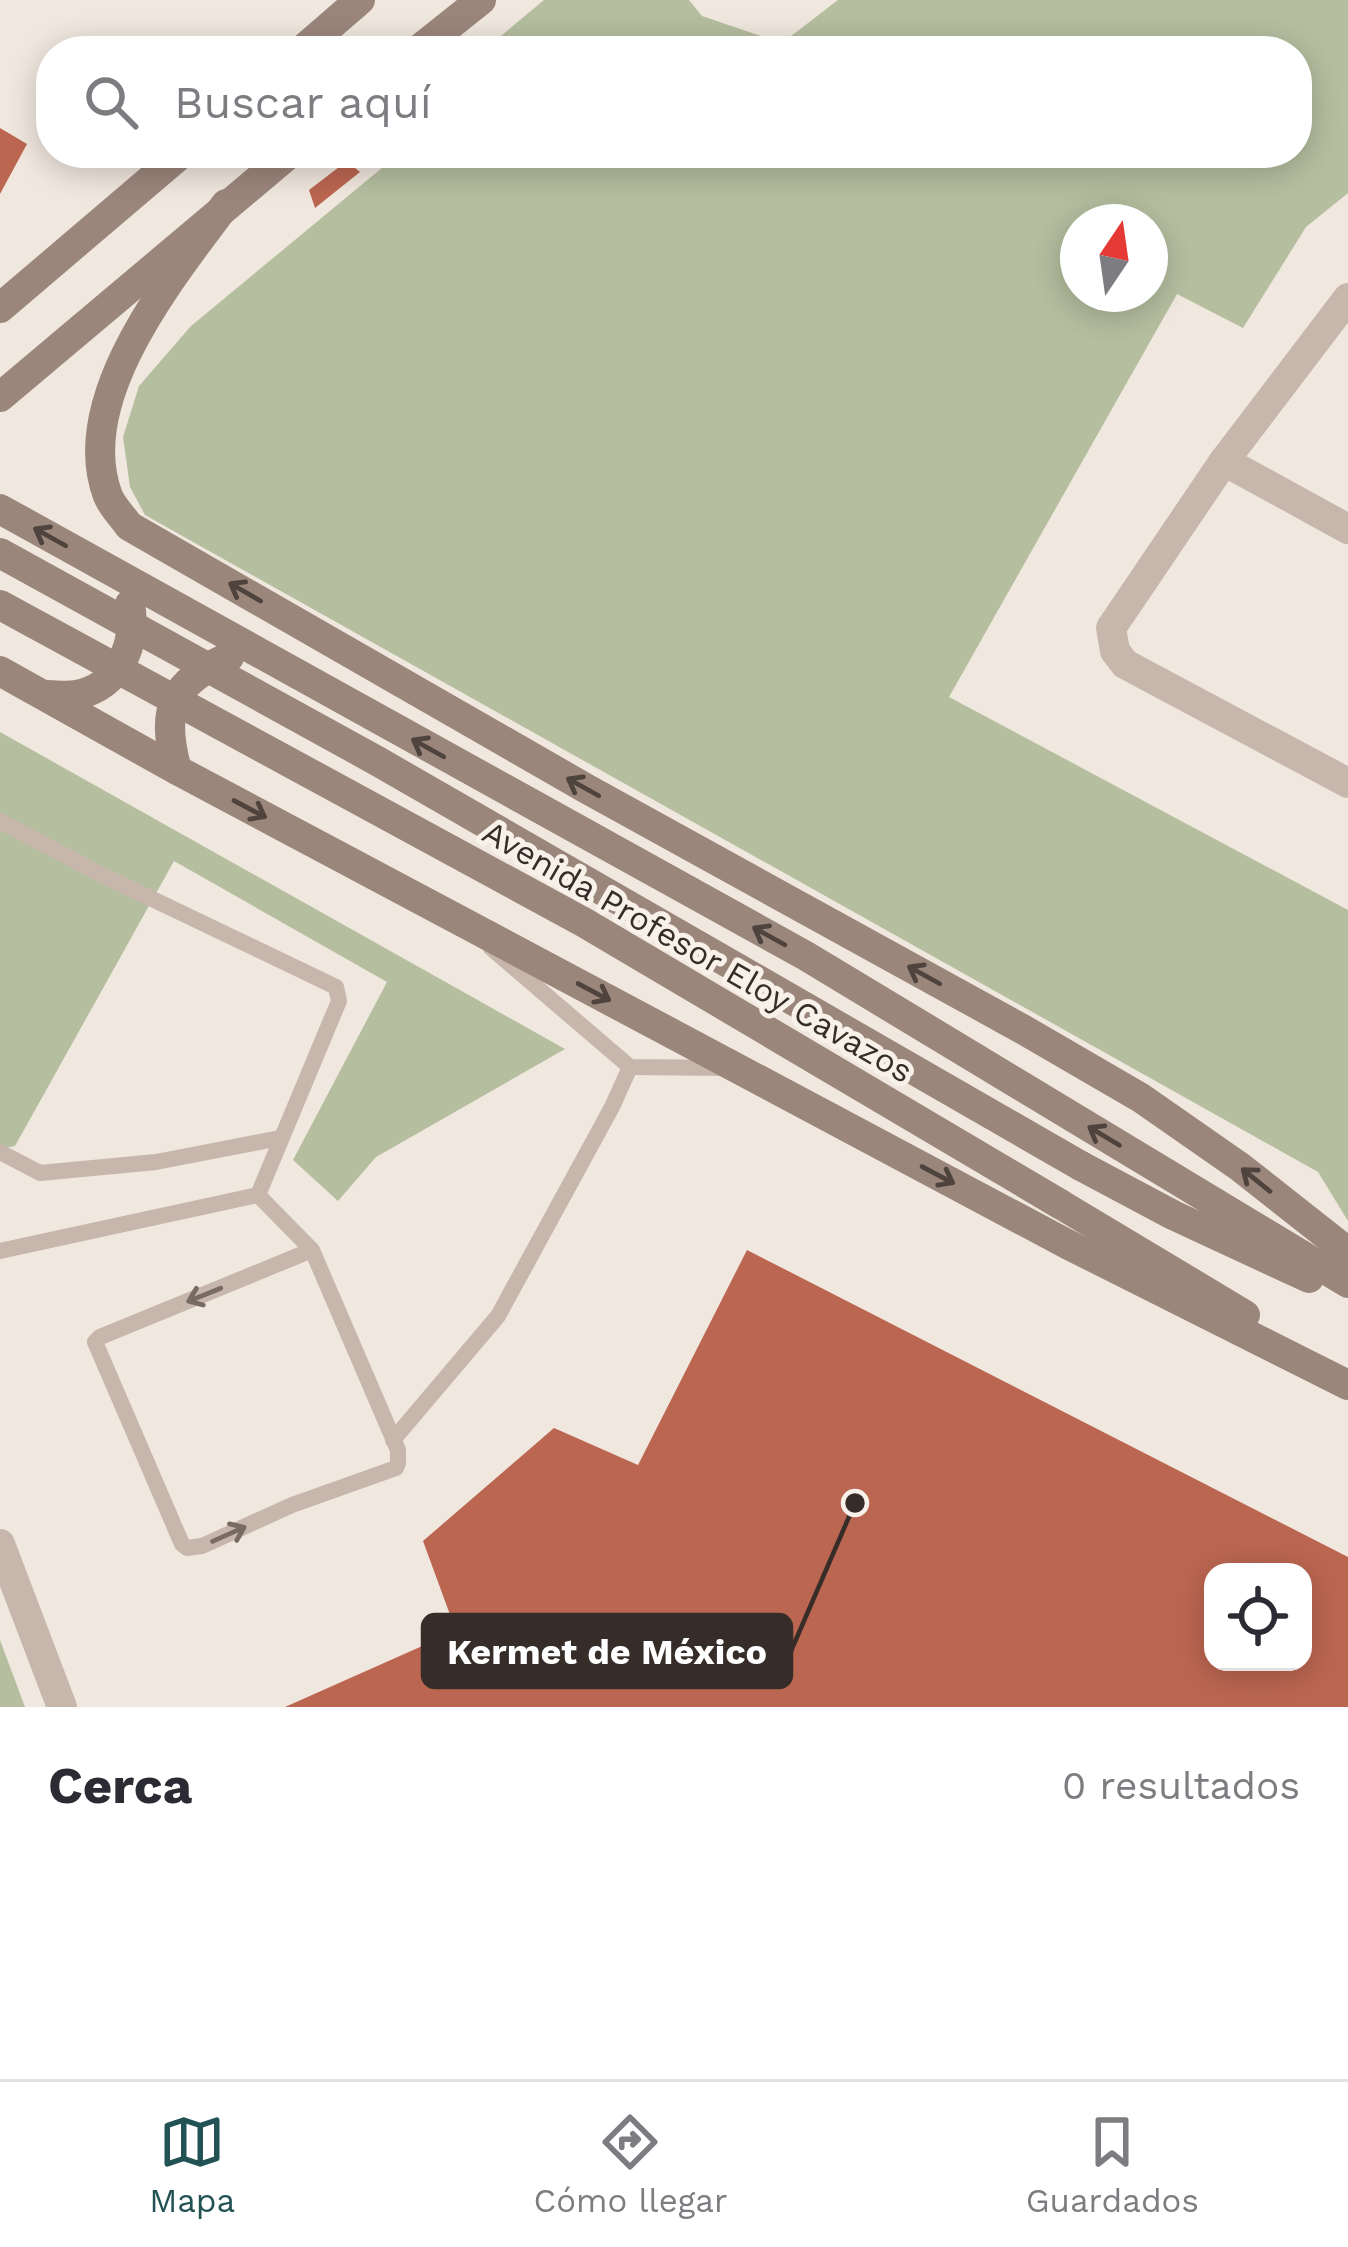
<!DOCTYPE html>
<html lang="es">
<head>
<meta charset="utf-8">
<style>
	:root { --surface:#fff; --page:#f7f7f7; --text:#2b2b33; --muted:#7c7c81; --line:#e1e1e2; --accent:#225254 }
	body { margin:0; font-family:"Work Sans",sans-serif; background:var(--page); color:var(--text) }
	.controls { position:absolute; right:36px; bottom:36px; display:grid; overflow:hidden; border-radius:24px; box-shadow:0 6px 30px #0003 }
	.controls button { width:108px; height:108px; display:grid; place-items:center; padding:0; border:0; border-bottom:3px solid var(--line); background:var(--surface); color:var(--text); font:60px sans-serif }
	.compass { position:absolute; left:1060px; top:204px; width:108px; height:108px; border-radius:50%; background:var(--surface); box-shadow:0 6px 30px #0003; rotate:13deg }
	.list { margin:0; padding:0; list-style:none }
	h2 { display:flex; justify-content:space-between; align-items:center; height:156px; margin:0; padding:0 48px; font-size:51px }
	h2 small { font-size:39px; font-weight:400; color:var(--muted) }
	.icon { flex:none; width:66px; height:66px; fill:none; stroke:currentColor; stroke-width:2; stroke-linecap:round; stroke-linejoin:round }
	.map { position:relative; flex:none; width:1348px; height:1707px; overflow:hidden }
	.search { position:absolute; background:var(--surface); box-shadow:0 6px 30px #0003; left:36px; right:36px; top:36px; height:132px; display:flex; align-items:center; gap:30px; box-sizing:border-box; padding:0 42px; border-radius:48px; color:var(--muted); font-size:45px }
	.sheet { height:372px; background:var(--surface) }
	nav { display:flex; justify-content:space-around; align-items:center; box-sizing:border-box; height:168px; border-top:3px solid var(--line); background:var(--surface); font-size:33px; color:var(--muted) }
	nav a { display:grid; justify-items:center; gap:6px }
	nav .on { color:var(--accent) }
	.map>svg:first-child { display:block }
</style>
</head>
<body>
<div class="map">
<svg width="1348" height="1707" viewBox="0 0 1348 1707">
	<rect width="100%" height="100%" fill="#f0e7de"/>
	<!-- green -->
	<g fill="#b5be9f" fill-rule="evenodd">
		<path d="M544,0H689L702,16L782,43L838,0H1348V193L1306,227L1243,328L1177,294L949,697L1348,910V1221L1318,1172L145,515L130,487L123,437L139,386L191,326L400,153H1297V51H483ZM1078,222H1150V294H1078Z"/>
		<polygon points="0,732 565,1049 376,1157 338,1201 293,1160 387,982 174,861 15,1146 0,1149"/>
		<polygon points="0,1640 25,1707 0,1707"/>
	</g>
	<!-- building -->
	<g fill="#bb6651" fill-rule="evenodd">
		<polygon points="0,128 27,144 0,194"/>
		<polygon points="347,161 360,172 315,208 309,190"/>
		<path d="M747,1250L1348,1557V1707H285L456,1631L423,1541L554,1428L638,1465ZM1213,1572H1303V1662H1213Z"/>
	</g>
	<g fill="none" stroke-linecap="round" stroke-linejoin="round">
		<!-- service -->
		<g stroke="#c7b6ab" stroke-width="16">
			<polyline points="0,821 100,874 336,987 339,1001 258,1195"/>
			<polyline points="491,948 630,1067 727,1068"/>
			<polyline points="0,1152 40,1173 156,1162 280,1138"/>
			<polyline points="258,1195 312,1250 398,1450 398,1463 396,1468 292,1505 202,1546 187,1548 182,1544 95,1342 100,1337 312,1250"/>
			<polyline points="0,1251 258,1195"/>
			<polyline points="393,1440 498,1316 612,1107 630,1067"/>
		</g>
		<!-- minor -->
		<g stroke="#c7b6ab" stroke-width="30">
			<polyline points="1348,298 1224,461 1111,628 1115,651 1125,664 1348,783"/>
			<polyline points="1224,461 1348,529"/>
		</g>
		<!-- tertiary -->
		<polyline stroke="#c7b6ab" stroke-width="30" points="0,1544 62,1707"/>
		<!-- secondary -->
		<g stroke="#9b867c" stroke-width="30">
			<polyline points="301,51 360,0"/>
			<polyline points="417,51 481,0"/>
			<path d="M226,204C172,277 71,399 108,496C112,506 122,516 129,526L587,789L1024,1030L1141,1098L1240,1167L1348,1252"/>
			<polyline points="0,308 182,153"/>
			<polyline points="0,397 290,153"/>
			<polyline points="0,509 806,956 1348,1283"/>
			<polyline points="0,671 177,770 1067,1244 1348,1385"/>
			<path d="M46,695C55,695 67,697 76,695C120,687 137,643 130,604"/>
			<path d="M177,770C160,709 172,683 229,657"/>
			<polyline points="1081,1166 1173,1215 1309,1278"/>
			<polyline points="1060,1204 1245,1315"/>
		</g>
		<!-- secondary-bridge -->
		<g stroke="#9b867c" stroke-width="30">
			<polyline points="0,553 379,762 1081,1166"/>
			<polyline points="0,605 585,923 1060,1204"/>
		</g>
	</g>
	<!-- one-way arrows -->
	<defs><path id="oneway-shaft" d="M-6 0H5M1.5-3L5.5 0L1.5 3" fill="none" stroke-width="1.6" stroke-linecap="round" stroke-linejoin="round" transform="scale(3)"/></defs>
	<g stroke="#4f433e">
		<use href="#oneway-shaft" transform="translate(50 537) rotate(-151)"/>
		<use href="#oneway-shaft" transform="translate(245 592) rotate(-150)"/>
		<use href="#oneway-shaft" transform="translate(428 748) rotate(-151)"/>
		<use href="#oneway-shaft" transform="translate(583 787) rotate(-151)"/>
		<use href="#oneway-shaft" transform="translate(250 809) rotate(28)"/>
		<use href="#oneway-shaft" transform="translate(769 936) rotate(-151)"/>
		<use href="#oneway-shaft" transform="translate(924 975) rotate(-151)"/>
		<use href="#oneway-shaft" transform="translate(594 992) rotate(28)"/>
		<use href="#oneway-shaft" transform="translate(1104 1136) rotate(-149)"/>
		<use href="#oneway-shaft" transform="translate(938 1175) rotate(28)"/>
		<use href="#oneway-shaft" transform="translate(1256 1180) rotate(-141)"/>
	</g>
	<g stroke="#776b64">
		<use href="#oneway-shaft" transform="translate(204 1295) rotate(158)"/>
		<use href="#oneway-shaft" transform="translate(229 1534) rotate(-24)"/>
	</g>
	<g text-anchor="middle" stroke-width="10" stroke-linejoin="round" paint-order="stroke">
		<!-- street labels -->
		<g font-size="33" fill="#362d29" stroke="#f8f1ea">
			<text transform="translate(698 951) rotate(30)" y="12">Avenida Profesor Eloy Cavazos</text>
		</g>
	</g>
	<!-- callouts -->
	<path fill="none" stroke="#362d29" stroke-width="4.5" d="M855 1503L791 1651"/>
	<circle fill="#362d29" stroke="#f8f1ea" stroke-width="4.5" cx="855" cy="1503" r="12"/>
	<rect fill="#362d29" stroke="#362d29" stroke-width="4.5" x="423" y="1615" width="368" height="72" rx="12"/>
	<g font-size="36" text-anchor="middle" font-weight="bold" fill="#fff">
		<text x="607" y="1664">Kermet de México</text>
	</g>
</svg>
<div class="controls">
<button><svg class="icon" aria-label="locate" viewBox="0 0 24 24"><circle cx="12" cy="12" r="6"/><path d="M12 2v4M12 18v4M2 12h4M18 12h4"/></svg></button>
</div>
<svg class="compass" viewBox="-18 -18 36 36"><path d="M0-13l5 13h-10z" fill="#e53935"/><path d="M0 13l5-13h-10z" fill="#7c7c81"/></svg>
<div class="search"><svg class="icon" aria-label="search" viewBox="0 0 24 24"><circle cx="10" cy="10" r="6"/><path d="M15 15l6 6"/></svg>Buscar aquí</div>
</div>
<section class="sheet">
<h2>Cerca<small>0 resultados</small></h2>
<ul class="list">
</ul>
</section>
<nav>
<a class="on"><svg class="icon" aria-label="map" viewBox="0 0 24 24"><path d="M3 6l6-2 6 2 6-2v14l-6 2-6-2-6 2zM9 4v14M15 6v14"/></svg>Mapa</a>
<a><svg class="icon" aria-label="directions" viewBox="0 0 24 24"><path d="M12 3l9 9-9 9-9-9zM9 14v-3h6M13 9l2 2-2 2"/></svg>Cómo llegar</a>
<a><svg class="icon" aria-label="saved" viewBox="0 0 24 24"><path d="M7 4h10v16l-5-4-5 4z"/></svg>Guardados</a>
</nav>
</body>
</html>
